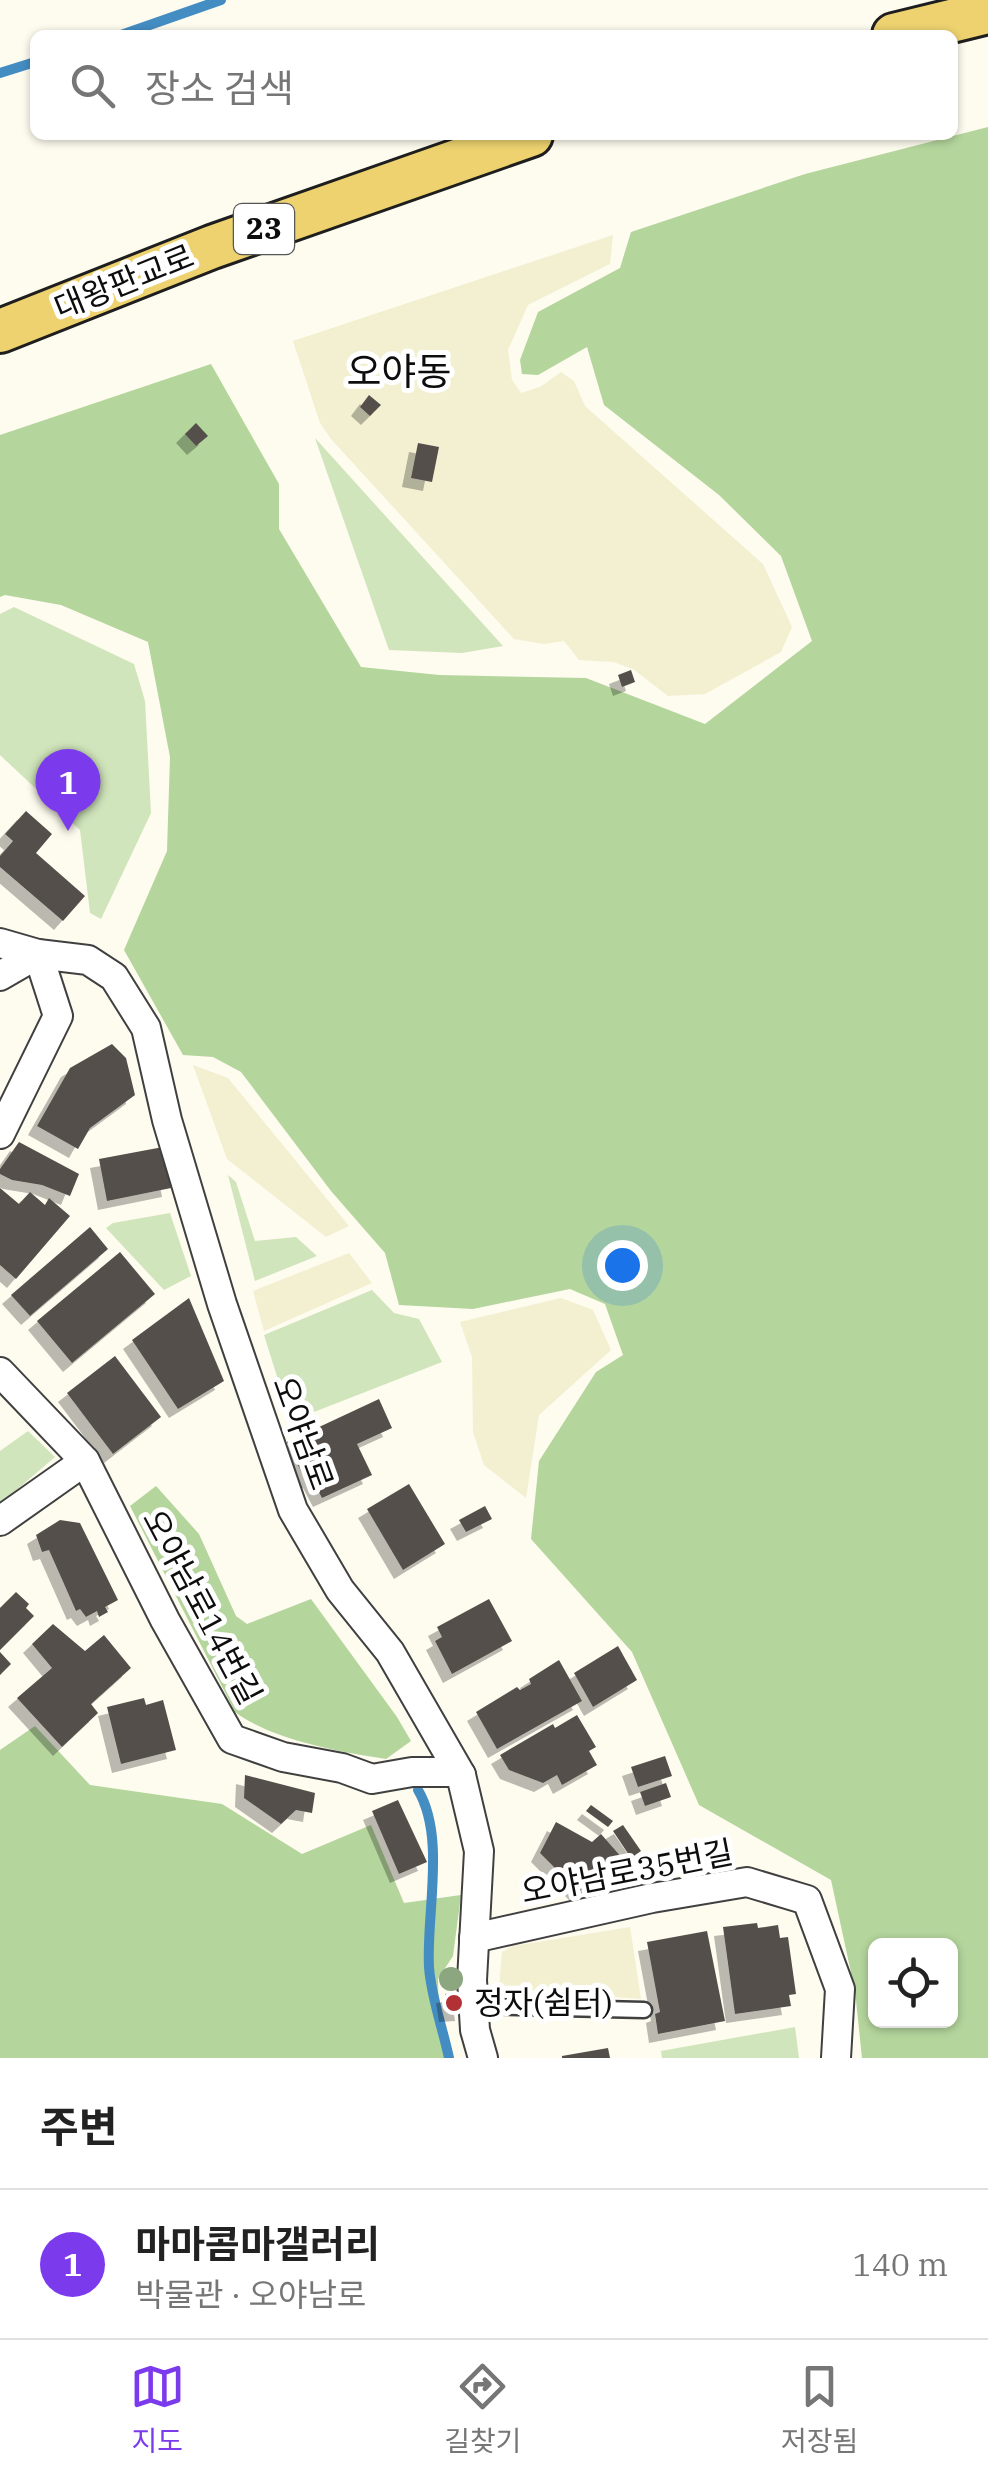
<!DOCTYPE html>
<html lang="ko">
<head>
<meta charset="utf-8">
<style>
	:root { --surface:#fff; --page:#f2f2f2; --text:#222; --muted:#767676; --line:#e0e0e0; --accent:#7c3aed }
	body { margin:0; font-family:"IBM Plex Serif","Noto Sans KR",serif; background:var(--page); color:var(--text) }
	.controls { position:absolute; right:30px; bottom:30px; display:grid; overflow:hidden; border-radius:15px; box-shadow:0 2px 8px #0004 }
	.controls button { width:90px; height:90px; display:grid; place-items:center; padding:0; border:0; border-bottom:2px solid var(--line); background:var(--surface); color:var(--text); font:50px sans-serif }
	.you { position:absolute; left:622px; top:1265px; width:35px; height:35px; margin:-25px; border:8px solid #fff; border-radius:50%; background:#1a73e8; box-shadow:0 0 0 15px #1a73e833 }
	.badge { display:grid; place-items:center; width:65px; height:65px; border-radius:50%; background:var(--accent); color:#fff; font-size:32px; font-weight:700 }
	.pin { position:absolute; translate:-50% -82px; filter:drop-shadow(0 2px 5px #0008) }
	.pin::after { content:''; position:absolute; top:52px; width:35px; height:30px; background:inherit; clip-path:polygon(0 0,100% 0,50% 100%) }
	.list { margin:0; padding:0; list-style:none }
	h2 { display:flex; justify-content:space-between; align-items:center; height:130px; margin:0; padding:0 40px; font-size:42px }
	h2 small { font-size:32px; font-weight:400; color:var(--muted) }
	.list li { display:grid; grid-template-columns:65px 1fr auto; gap:30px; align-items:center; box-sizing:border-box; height:150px; padding:0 40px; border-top:2px solid var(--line) }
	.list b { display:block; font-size:38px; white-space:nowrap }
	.list p { margin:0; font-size:32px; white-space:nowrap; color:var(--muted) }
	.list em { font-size:32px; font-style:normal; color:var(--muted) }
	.icon { flex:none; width:55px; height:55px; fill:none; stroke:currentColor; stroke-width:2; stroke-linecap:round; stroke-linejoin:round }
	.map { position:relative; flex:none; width:988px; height:2058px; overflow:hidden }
	.search { position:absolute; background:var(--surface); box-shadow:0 2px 8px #0004; left:30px; right:30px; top:30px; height:110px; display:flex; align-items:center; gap:25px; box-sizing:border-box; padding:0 35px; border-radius:15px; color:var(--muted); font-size:38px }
	.sheet { height:280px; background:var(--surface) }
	nav { display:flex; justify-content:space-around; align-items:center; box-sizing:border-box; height:140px; border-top:2px solid var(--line); background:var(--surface); font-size:28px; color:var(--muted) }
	nav a { display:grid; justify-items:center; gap:5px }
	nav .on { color:var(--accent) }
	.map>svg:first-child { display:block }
</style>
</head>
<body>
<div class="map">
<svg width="988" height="2058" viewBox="0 0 988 2058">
	<defs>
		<filter id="shadow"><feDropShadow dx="-9" dy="9" stdDeviation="0" flood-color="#0004"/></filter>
	</defs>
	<rect width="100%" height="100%" fill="#fefbef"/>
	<!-- farmland -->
	<g fill="#f2f0d1">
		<polygon points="613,235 610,264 528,305 508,350 512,380 521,393 540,387 561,372 574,381 585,406 763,564 792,627 781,652 705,694 668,696 633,669 613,662 579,660 564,641 544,644 514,639 331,439 320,423 293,341"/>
		<polygon points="193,1065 228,1078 349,1226 326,1237 227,1159"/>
		<polygon points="349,1253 372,1283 264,1331 253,1291"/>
		<polygon points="561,1298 593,1310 611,1350 539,1415 526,1498 484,1465 473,1432 472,1357 460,1322"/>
		<polygon points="630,1927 641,1999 499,1988 502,1952 513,1946"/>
	</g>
	<!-- green -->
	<g fill="#d0e5bb">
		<polygon points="315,438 503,646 462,653 389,650"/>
		<polygon points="14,607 134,664 145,701 151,813 101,919 90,913 80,830 0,755 0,614"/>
		<polygon points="228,1175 236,1182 255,1241 296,1237 317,1256 255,1281"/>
		<polygon points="170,1213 191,1276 164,1290 106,1228 113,1223"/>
		<polygon points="372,1290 394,1313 419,1319 442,1362 291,1421 264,1335"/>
		<polygon points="28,1431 55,1457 0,1504 0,1451"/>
		<polygon points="795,2027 799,2058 662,2058 661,2051"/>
	</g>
	<!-- forest -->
	<g fill="#b4d59c" fill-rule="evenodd">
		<path d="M988,127V2058H862L855,1991L831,1880L699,1805L632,1652L531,1539L539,1461L596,1372L623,1355L605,1304L570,1289L473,1309L399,1305L385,1253L331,1191L241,1072L213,1057L183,1055L124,950L167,851L170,757L148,642L61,605L5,595L0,597V435L211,364L279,484V529L361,667L439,675L586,678L705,724L812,641L781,556L719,495L604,405L587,347L538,375L522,374L520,360L538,312L620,268L631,232L805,174ZM876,1946H950V2020H876Z"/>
		<path d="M156,1486L199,1534L236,1616L247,1624L311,1599L397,1717L411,1741L386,1759C340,1752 272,1740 235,1712L130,1506Z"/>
		<polygon points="35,1726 90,1785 222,1804 302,1854 371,1825 404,1903 461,1895 453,1956 438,1979 439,2023 446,2058 0,2058 0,1750"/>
	</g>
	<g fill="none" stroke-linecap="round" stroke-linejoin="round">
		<!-- stream -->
		<g stroke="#448dc2" stroke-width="10">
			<polyline points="121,35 221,0"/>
			<polyline points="0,73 35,62"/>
			<path d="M418,1790C446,1837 426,1914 429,1967C431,1997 443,2029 449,2058"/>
		</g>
	</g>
	<!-- building -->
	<g fill="#554f4b" filter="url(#shadow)">
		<polygon points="369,395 381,405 370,416 360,407"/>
		<polygon points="196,423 208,436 196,446 185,434"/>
		<polygon points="418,443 439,447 432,482 411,478"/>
		<polygon points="631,670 635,682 622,687 618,675"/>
		<polygon points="26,811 52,834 36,853 85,896 63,921 0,867 0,856 13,841 5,834"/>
		<polygon points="112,1044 126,1058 135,1095 90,1128 78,1149 37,1126 70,1068"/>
		<polygon points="19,1142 79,1174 70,1196 42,1185 12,1180 0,1174 0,1169"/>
		<polygon points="163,1147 171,1188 107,1201 99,1159"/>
		<polygon points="0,1188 19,1204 30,1192 45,1205 49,1198 70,1216 16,1279 0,1265"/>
		<polygon points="90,1227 108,1249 30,1316 11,1295"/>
		<polygon points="120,1252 155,1294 72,1363 37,1321"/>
		<polygon points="189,1298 224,1381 178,1409 132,1340"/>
		<polygon points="115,1356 161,1417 113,1454 67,1393"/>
		<polygon points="379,1399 392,1428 357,1444 372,1475 322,1498 312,1479 306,1482 287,1442"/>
		<polygon points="409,1484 445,1544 403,1570 367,1509"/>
		<polygon points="485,1506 492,1519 466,1532 459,1520"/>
		<polygon points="60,1520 80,1523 118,1600 105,1607 108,1612 99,1617 97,1611 86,1617 80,1609 76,1611 49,1550 42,1552 36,1535"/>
		<polygon points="16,1592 29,1604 26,1608 34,1616 0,1650 0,1608"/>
		<polygon points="489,1599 512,1641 452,1674 435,1641 442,1637 437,1627"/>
		<polygon points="53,1624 85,1651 104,1635 131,1668 91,1704 98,1713 62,1747 17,1698 52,1668 32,1644"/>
		<polygon points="618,1646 637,1680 593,1707 574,1673"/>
		<polygon points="0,1652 11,1664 0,1675"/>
		<polygon points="559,1660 582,1701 497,1749 476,1712 517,1687 520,1690 531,1684 529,1679"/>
		<polygon points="144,1698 146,1705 163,1700 176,1750 121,1764 107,1707"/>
		<polygon points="577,1715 596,1747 589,1751 597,1765 562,1785 557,1775 543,1783 509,1770 500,1755 553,1724 555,1728"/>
		<polygon points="665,1756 672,1776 638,1787 631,1767"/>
		<polygon points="245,1775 315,1793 312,1813 296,1810 281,1824 244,1798"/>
		<polygon points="666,1783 671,1797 645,1806 640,1792"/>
		<polygon points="398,1800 427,1862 399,1874 372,1811"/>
		<polygon points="591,1805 613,1821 608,1827 586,1811"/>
		<polygon points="556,1822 592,1842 601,1834 623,1859 595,1884 586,1885 579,1892 540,1853"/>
		<polygon points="623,1825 641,1851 631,1858 613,1831"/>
		<polygon points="757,1923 758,1928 778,1925 780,1938 788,1937 796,1994 789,1995 791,2006 735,2014 723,1927"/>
		<polygon points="707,1931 725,2021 658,2034 655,2014 660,2012 647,1942"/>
		<polygon points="461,1992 464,2012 448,2013 445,1994"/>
		<polygon points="608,2048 610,2058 562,2058 562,2056"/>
	</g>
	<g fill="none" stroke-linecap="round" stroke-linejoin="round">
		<defs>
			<polyline id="lane" points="474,2006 644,2010"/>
			<g id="street">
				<polyline points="0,943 38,954 88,960 114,977 146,1028 167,1120 222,1304 293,1510 340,1590 390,1652 461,1775 479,1851 472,1980 475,2030 483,2058"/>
				<polyline points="0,976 38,954 58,1016 0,1134"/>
				<polyline points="0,1372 85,1461 165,1620 232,1739 283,1757 342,1768 372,1779 412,1772 455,1772 461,1775"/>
				<polyline points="0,1521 85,1461"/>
				<polyline points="474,1938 652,1898 747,1882 807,1900 840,1989 836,2058"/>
			</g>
			<g id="primary">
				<polyline points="894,35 988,12"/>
				<polyline points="0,331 212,247 531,135"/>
			</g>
		</defs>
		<!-- lane casing -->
		<use href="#lane" stroke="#404040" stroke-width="19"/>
		<!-- street casing -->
		<use href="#street" stroke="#404040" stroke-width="32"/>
		<!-- primary casing -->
		<use href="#primary" stroke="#1e1e1e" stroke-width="48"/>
		<!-- lane -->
		<use href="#lane" stroke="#fff" stroke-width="14"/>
		<!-- street -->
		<use href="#street" stroke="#fff" stroke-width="28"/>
		<!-- primary -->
		<use href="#primary" stroke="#edd26f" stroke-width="42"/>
	</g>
	<!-- trees -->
	<circle fill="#8ca67f" cx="451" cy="1979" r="12"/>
	<!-- markers -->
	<circle fill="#b23134" stroke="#fff" stroke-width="4" cx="454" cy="2003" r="10"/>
	<g text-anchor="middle" stroke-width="10" stroke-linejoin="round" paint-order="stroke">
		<!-- shield labels -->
		<rect fill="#fff" stroke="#565656" stroke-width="2.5" x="234" y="204" width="60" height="50" rx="8"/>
		<g font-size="30" font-weight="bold" fill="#0d0d0d">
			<text x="264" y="239">23</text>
		</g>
		<!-- street labels -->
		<g font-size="32" fill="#0d0d0d" stroke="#fff">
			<text transform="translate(124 282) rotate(-22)" y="11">대왕판교로</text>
			<text transform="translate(303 1433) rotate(70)" y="11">오야남로</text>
			<text transform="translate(202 1607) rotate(62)" y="11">오야남로14번길</text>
			<text transform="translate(627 1872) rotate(-11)" y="11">오야남로35번길</text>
		</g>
		<!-- poi labels -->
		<g font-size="32" fill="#0d0d0d" stroke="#fff" text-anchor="start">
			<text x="474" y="2014">정자(쉼터)</text>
		</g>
		<!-- quarter labels -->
		<g font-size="38" fill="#0d0d0d" stroke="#fff">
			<text x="399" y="385">오야동</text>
		</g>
	</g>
</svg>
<div class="controls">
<button><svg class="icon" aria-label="locate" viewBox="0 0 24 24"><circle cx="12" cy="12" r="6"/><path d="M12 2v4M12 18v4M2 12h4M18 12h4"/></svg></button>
</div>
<div class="you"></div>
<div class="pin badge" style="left:68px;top:831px">1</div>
<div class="search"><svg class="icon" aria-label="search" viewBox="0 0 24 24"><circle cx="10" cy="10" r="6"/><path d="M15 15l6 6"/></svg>장소 검색</div>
</div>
<section class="sheet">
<h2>주변<small></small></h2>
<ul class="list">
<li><span class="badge">1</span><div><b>마마콤마갤러리</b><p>박물관 · 오야남로</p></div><em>140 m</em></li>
</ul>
</section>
<nav>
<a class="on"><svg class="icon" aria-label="map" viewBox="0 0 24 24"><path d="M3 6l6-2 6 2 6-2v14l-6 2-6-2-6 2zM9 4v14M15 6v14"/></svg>지도</a>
<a><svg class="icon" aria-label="directions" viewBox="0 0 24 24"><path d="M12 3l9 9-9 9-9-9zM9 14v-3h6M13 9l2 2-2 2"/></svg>길찾기</a>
<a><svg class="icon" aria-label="saved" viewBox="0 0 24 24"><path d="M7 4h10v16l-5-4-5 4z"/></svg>저장됨</a>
</nav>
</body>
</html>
